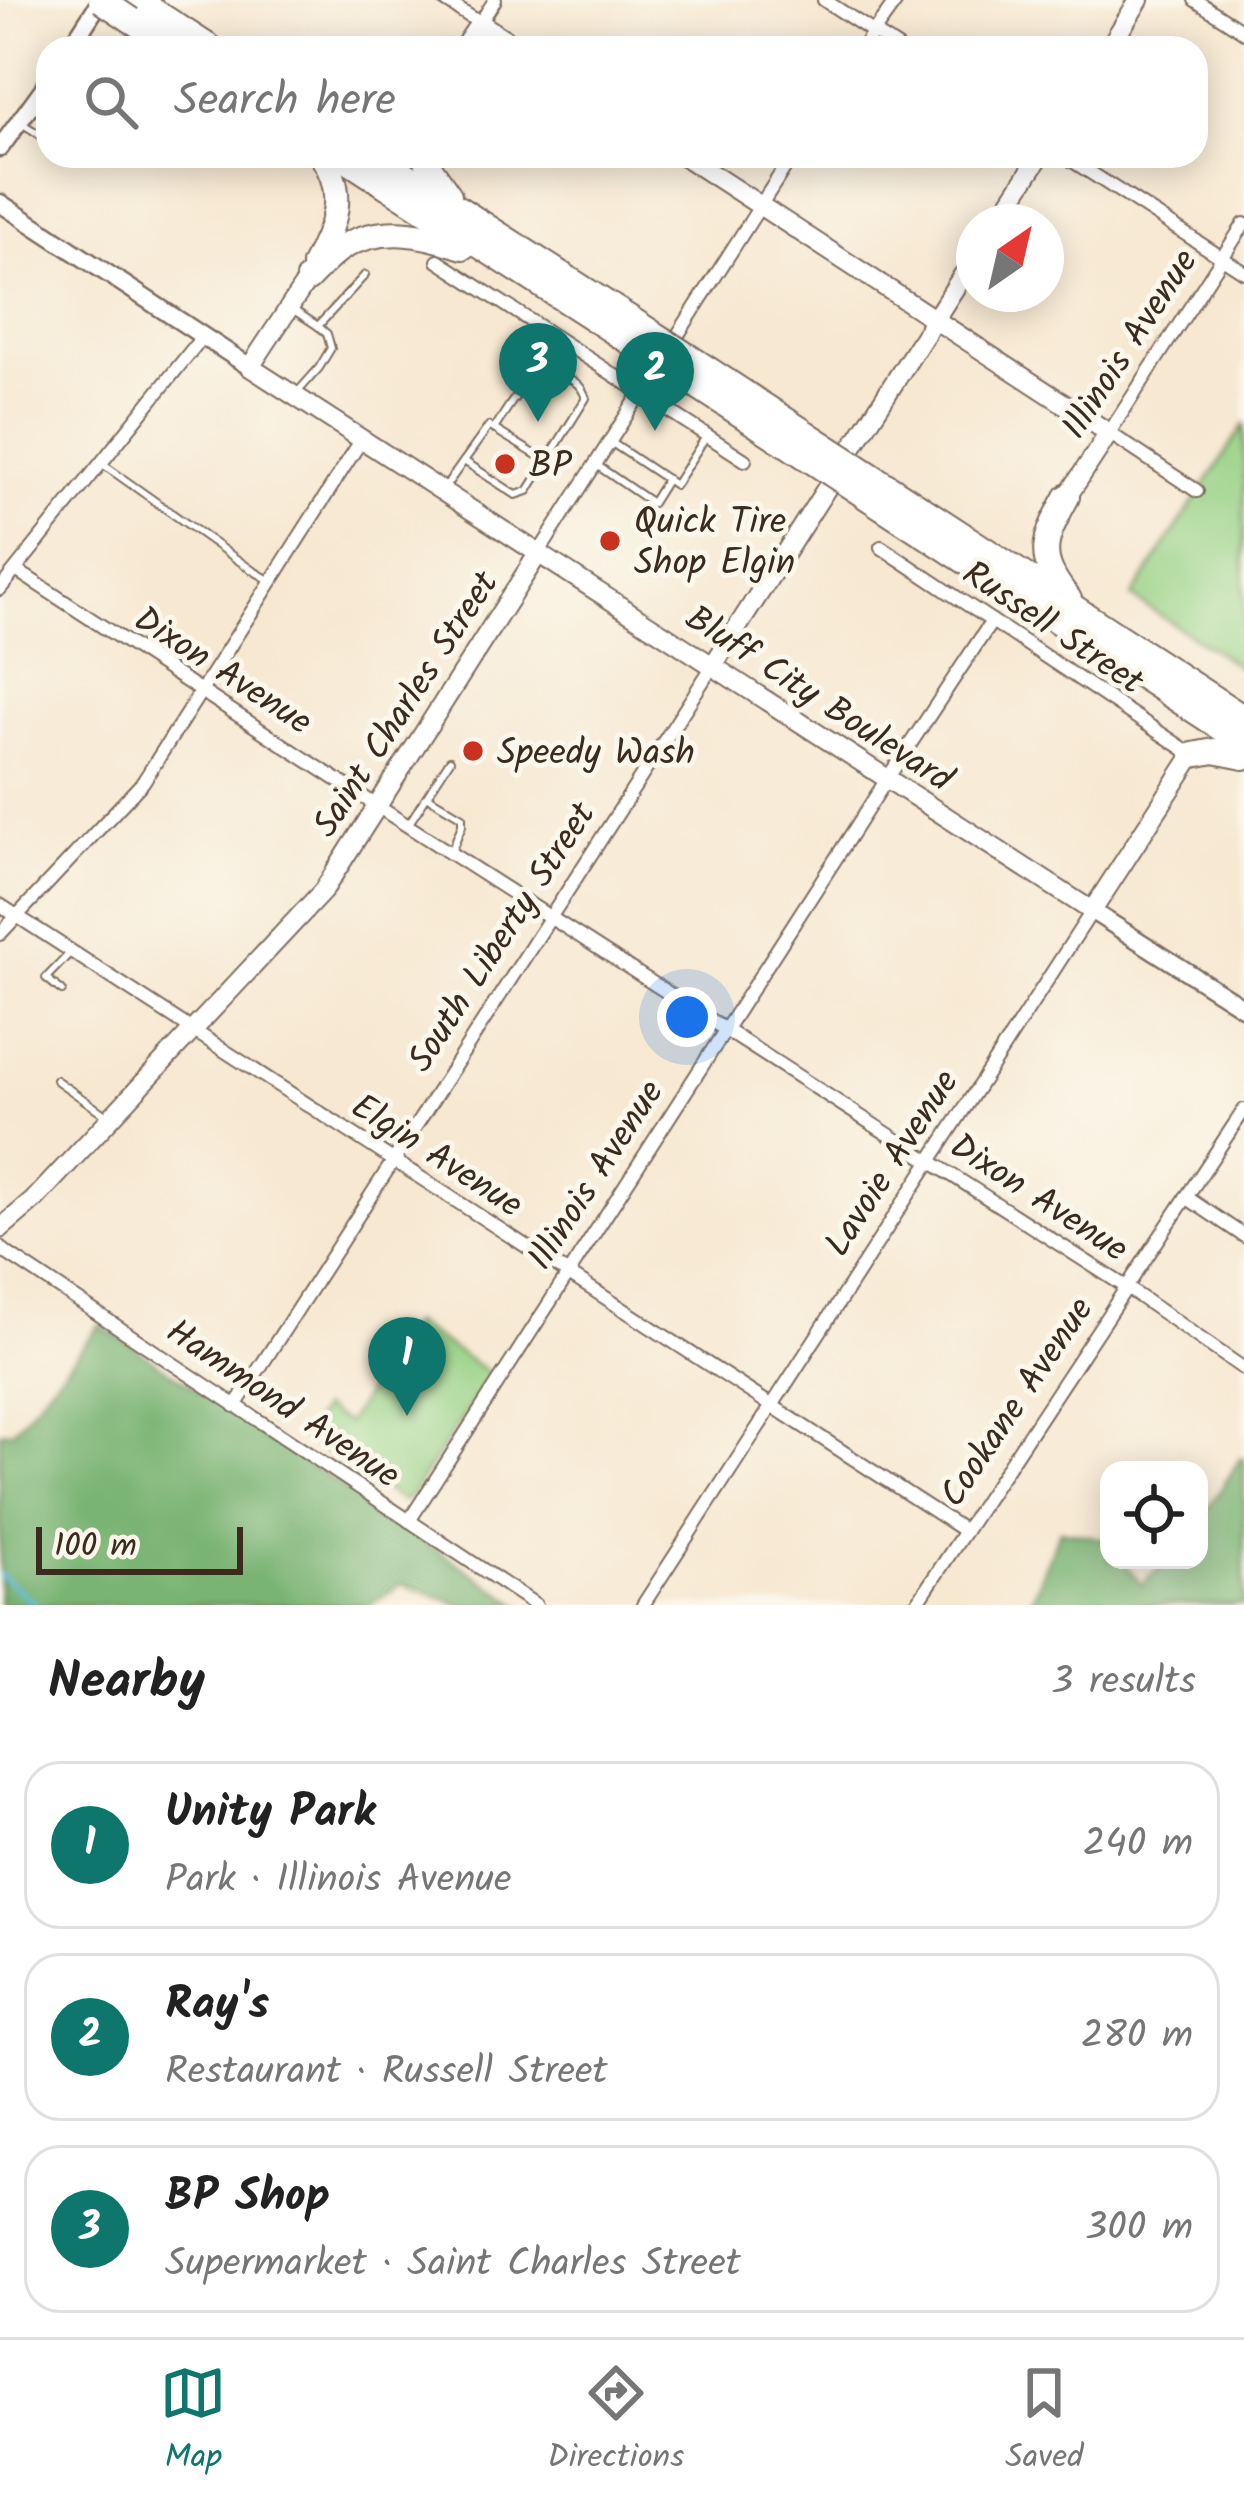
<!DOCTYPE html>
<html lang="en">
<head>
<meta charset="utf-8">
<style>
	:root { --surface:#fff; --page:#f2f2f2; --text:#222; --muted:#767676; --line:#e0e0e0; --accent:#0f766e }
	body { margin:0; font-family:Kalam,sans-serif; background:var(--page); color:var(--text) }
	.controls { position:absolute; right:36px; bottom:36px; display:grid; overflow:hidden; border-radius:24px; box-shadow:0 6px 30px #0003 }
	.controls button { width:108px; height:108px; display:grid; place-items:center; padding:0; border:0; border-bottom:3px solid var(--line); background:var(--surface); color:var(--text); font:60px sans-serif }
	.compass { position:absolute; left:956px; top:204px; width:108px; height:108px; border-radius:50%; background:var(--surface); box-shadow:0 6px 30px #0003; rotate:34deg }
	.scale { position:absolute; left:36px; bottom:30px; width:207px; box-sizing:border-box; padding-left:12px; border:6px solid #3b2a1e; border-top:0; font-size:33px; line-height:42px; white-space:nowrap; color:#3b2a1e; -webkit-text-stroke:9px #fbf7ec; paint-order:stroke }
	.you { position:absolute; left:687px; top:1017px; width:42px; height:42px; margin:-30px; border:9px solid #fff; border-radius:50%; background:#1a73e8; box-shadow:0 0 0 18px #1a73e833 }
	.badge { display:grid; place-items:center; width:78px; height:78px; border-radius:50%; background:var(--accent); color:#fff; font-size:39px; font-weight:700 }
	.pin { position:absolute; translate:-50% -99px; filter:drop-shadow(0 3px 6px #0008) }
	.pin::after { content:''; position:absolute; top:63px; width:42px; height:36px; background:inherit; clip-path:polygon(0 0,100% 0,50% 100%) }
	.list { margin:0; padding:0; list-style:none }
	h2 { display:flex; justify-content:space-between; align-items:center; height:156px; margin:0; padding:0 48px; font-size:51px }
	h2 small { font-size:39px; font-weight:400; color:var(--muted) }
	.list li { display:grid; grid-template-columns:78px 1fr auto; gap:36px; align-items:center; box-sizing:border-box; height:168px; margin:0 24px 24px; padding:0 24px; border:3px solid var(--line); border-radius:36px }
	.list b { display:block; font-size:45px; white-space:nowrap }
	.list p { margin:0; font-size:39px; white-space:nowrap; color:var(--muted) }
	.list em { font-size:39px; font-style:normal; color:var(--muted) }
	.icon { flex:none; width:66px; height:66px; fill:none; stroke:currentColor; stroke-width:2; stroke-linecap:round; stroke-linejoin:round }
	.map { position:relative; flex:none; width:1244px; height:1605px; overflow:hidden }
	.search { position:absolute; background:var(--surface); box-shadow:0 6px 30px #0003; left:36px; right:36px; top:36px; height:132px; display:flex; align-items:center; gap:30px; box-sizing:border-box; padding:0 42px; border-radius:36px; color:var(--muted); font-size:45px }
	.sheet { height:732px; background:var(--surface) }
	nav { display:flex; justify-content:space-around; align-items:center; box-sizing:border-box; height:168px; border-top:3px solid var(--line); background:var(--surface); font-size:33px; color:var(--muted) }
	nav a { display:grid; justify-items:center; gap:6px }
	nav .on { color:var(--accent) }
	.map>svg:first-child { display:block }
</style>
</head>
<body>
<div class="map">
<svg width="1244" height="1605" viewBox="0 0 1244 1605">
	<rect width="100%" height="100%" fill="#fbf7ec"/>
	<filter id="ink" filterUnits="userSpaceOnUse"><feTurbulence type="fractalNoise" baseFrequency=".00833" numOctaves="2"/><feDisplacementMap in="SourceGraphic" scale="24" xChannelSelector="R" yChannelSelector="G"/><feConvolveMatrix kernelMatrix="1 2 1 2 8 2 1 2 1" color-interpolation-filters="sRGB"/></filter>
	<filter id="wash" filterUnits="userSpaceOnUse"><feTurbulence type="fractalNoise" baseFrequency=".004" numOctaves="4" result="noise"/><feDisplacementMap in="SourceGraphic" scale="48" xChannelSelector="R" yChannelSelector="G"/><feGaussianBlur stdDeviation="2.7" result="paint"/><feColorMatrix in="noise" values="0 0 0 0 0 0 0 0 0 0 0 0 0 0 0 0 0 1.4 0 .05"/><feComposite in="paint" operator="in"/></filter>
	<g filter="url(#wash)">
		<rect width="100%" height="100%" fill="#f7e8d1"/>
		<!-- green -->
		<g fill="#98d286" stroke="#6a7e52" stroke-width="3">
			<polygon points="1244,425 1244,670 1132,597"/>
			<polygon points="412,1323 491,1374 410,1497 402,1501 303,1438 322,1408 347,1423"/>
		</g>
		<!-- forest -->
		<g fill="#7ab473" stroke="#5a6f48" stroke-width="3">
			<polygon points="100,1325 520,1605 461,1605 402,1584 368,1605 0,1605 0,1432 13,1431"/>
			<path d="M1241,1458L1244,1459V1605H1029L1060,1530L1105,1539L1109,1544V1560H1122L1143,1585C1162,1559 1168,1560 1199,1560V1523Z"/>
		</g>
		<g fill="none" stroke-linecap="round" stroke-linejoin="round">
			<!-- stream -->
			<polyline stroke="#61bbde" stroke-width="4.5" points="0,1575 36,1605"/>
		</g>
	</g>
	<g filter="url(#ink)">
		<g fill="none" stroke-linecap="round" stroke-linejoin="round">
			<defs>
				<g id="service">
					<polyline points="23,124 48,140"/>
					<polyline points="292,309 318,326 365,275"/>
					<polyline points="295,395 319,368 331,348 327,334 318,326"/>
					<polyline points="612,443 675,485 705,438"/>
					<path d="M464,461L516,495L528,491L586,398C582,387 577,382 566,377C531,361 511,404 494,429"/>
					<polyline points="101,463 252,570 271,581"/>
					<polyline points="595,464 652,503 667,479"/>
					<polyline points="443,490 489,426 546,461"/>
					<polyline points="427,796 462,817 462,825 451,852"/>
					<polyline points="408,825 450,760"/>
					<polyline points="62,991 46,978 69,954"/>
					<polyline points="56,1080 107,1116"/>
				</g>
				<g id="minor">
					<polyline points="444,0 480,23 495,0"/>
					<polyline points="824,0 898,48"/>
					<polyline points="1195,0 1244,32"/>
					<polyline points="862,48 897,0"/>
					<polyline points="1065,156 1244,272"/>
					<polyline points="438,261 745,460"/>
					<polyline points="1197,491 1109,433 1244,224"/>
					<polyline points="881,547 1193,755"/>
					<polyline points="538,554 792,156"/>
					<polyline points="16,570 377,806 1126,1287 1244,1369"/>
					<polyline points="0,589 203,336"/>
					<polyline points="0,905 965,1531"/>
					<polyline points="0,934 143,782 362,439"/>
					<polyline points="1186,1197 1244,1236"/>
					<polyline points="0,1247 8,1254 536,1605"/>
					<polyline points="235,1406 712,667"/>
					<polyline points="409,1521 887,779 992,621"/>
					<polyline points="643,1605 1092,911"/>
					<polyline points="916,1605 1244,1110"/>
				</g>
				<g id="tertiary">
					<polyline points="70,48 101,0"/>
					<polyline points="0,148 48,82"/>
					<polyline points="0,203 250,367"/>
					<polyline points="1092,911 1244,1008"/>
				</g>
				<g id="secondary">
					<polyline points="463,48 480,23 518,48"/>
					<polyline points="1109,48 1139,0"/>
					<polyline points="684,156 1109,433 1067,497"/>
					<polyline points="997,222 1040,156"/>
					<polyline points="308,279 250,367 1092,911 1193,755"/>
					<polyline points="712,667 974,258"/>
					<polyline points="0,1229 34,1200 323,891 538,554"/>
				</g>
				<g id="motorway">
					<polyline points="137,0 211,48"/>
					<polyline points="131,20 174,48"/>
					<polyline points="340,156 617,334"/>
					<polyline points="377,156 628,317"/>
					<polyline points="426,156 428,165 449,195"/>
					<path d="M314,265C333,226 349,196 322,156"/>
					<path d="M308,279C319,268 330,255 343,247C382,225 423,233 463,247"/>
					<polyline points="711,371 806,433"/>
					<polyline points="700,388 795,450"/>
					<polyline points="883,483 1244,718"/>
					<path d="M1067,497C1043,541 1035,557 1069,599"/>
					<polyline points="871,500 1244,743"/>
					<polyline points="1193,755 1214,751 1244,757"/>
				</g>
			</defs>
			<!-- service casing -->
			<use href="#service" stroke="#7d6c5d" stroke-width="10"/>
			<!-- minor casing -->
			<use href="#minor" stroke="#7d6c5d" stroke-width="16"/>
			<!-- tertiary casing -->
			<use href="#tertiary" stroke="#7d6c5d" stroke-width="21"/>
			<!-- secondary casing -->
			<use href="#secondary" stroke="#7d6c5d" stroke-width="22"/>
			<!-- motorway casing -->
			<use href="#motorway" stroke="#7d6c5d" stroke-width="28"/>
			<!-- service -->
			<use href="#service" stroke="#fff" stroke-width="6"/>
			<!-- minor -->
			<use href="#minor" stroke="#fff" stroke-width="12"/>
			<!-- tertiary -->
			<use href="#tertiary" stroke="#fff" stroke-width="16"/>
			<!-- secondary -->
			<use href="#secondary" stroke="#fff" stroke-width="18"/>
			<!-- motorway -->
			<use href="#motorway" stroke="#fff" stroke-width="24"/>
			<defs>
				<g id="motorway-bridge">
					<polyline points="101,0 131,20"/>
					<polyline points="628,317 711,371"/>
					<polyline points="617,334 700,388"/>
					<polyline points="806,433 883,483"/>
					<polyline points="795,450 871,500"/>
				</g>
			</defs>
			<!-- motorway-bridge casing -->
			<use href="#motorway-bridge" stroke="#7d6c5d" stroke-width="28" stroke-linecap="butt"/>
			<!-- motorway-bridge -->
			<use href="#motorway-bridge" stroke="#fff" stroke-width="24"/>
		</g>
	</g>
	<!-- markers -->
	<g fill="#c8321e" stroke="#fbf7ec" stroke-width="4.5">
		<circle cx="505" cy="464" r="12"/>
		<circle cx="610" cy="541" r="12"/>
		<circle cx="473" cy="751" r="12"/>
	</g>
	<g text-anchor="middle" stroke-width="10" stroke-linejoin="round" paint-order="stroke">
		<!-- street labels -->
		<g font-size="36" fill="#3b2a1e" stroke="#fbf7ec">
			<text transform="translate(1128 343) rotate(-57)" y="13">Illinois Avenue</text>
			<text transform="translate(1054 626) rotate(34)" y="13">Russell Street</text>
			<text transform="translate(224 669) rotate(33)" y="13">Dixon Avenue</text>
			<text transform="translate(820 697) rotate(33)" y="13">Bluff City Boulevard</text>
			<text transform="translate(404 703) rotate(-57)" y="13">Saint Charles Street</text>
			<text transform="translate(500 936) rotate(-57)" y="13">South Liberty Street</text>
			<text transform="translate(438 1154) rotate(33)" y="13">Elgin Avenue</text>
			<text transform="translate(890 1162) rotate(-57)" y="13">Lavoie Avenue</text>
			<text transform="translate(594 1174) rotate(-57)" y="13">Illinois Avenue</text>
			<text transform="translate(1040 1196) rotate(33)" y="13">Dixon Avenue</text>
			<text transform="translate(1015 1401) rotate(-56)" y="13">Cookane Avenue</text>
			<text transform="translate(284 1402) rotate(34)" y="13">Hammond Avenue</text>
		</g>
		<!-- poi labels -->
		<g font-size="36" fill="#3b2a1e" stroke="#fbf7ec" text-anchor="start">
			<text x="529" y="477">BP</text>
			<text x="634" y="533">Quick Tire<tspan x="634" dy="41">Shop Elgin</tspan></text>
			<text x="497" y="764">Speedy Wash</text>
		</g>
	</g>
</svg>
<div class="controls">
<button><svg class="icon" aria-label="locate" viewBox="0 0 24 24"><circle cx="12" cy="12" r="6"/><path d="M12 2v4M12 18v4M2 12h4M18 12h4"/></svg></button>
</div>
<svg class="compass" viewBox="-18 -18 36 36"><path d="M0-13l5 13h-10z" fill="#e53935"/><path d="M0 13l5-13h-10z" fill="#767676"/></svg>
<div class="scale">100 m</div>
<div class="you"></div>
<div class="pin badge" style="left:407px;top:1416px">1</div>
<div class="pin badge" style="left:655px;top:431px">2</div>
<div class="pin badge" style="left:538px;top:422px">3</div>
<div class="search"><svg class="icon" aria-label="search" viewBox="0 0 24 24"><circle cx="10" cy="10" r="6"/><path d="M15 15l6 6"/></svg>Search here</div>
</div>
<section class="sheet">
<h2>Nearby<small>3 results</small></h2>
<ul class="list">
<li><span class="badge">1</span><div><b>Unity Park</b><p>Park · Illinois Avenue</p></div><em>240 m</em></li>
<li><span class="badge">2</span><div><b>Ray's</b><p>Restaurant · Russell Street</p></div><em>280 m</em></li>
<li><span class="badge">3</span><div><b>BP Shop</b><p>Supermarket · Saint Charles Street</p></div><em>300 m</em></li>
</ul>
</section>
<nav>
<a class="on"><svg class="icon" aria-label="map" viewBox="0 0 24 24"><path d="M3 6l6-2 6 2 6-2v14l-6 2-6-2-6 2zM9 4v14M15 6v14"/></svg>Map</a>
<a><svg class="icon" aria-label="directions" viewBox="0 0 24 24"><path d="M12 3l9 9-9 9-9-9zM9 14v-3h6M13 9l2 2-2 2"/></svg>Directions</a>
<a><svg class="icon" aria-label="saved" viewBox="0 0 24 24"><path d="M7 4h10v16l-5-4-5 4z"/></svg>Saved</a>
</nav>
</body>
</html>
